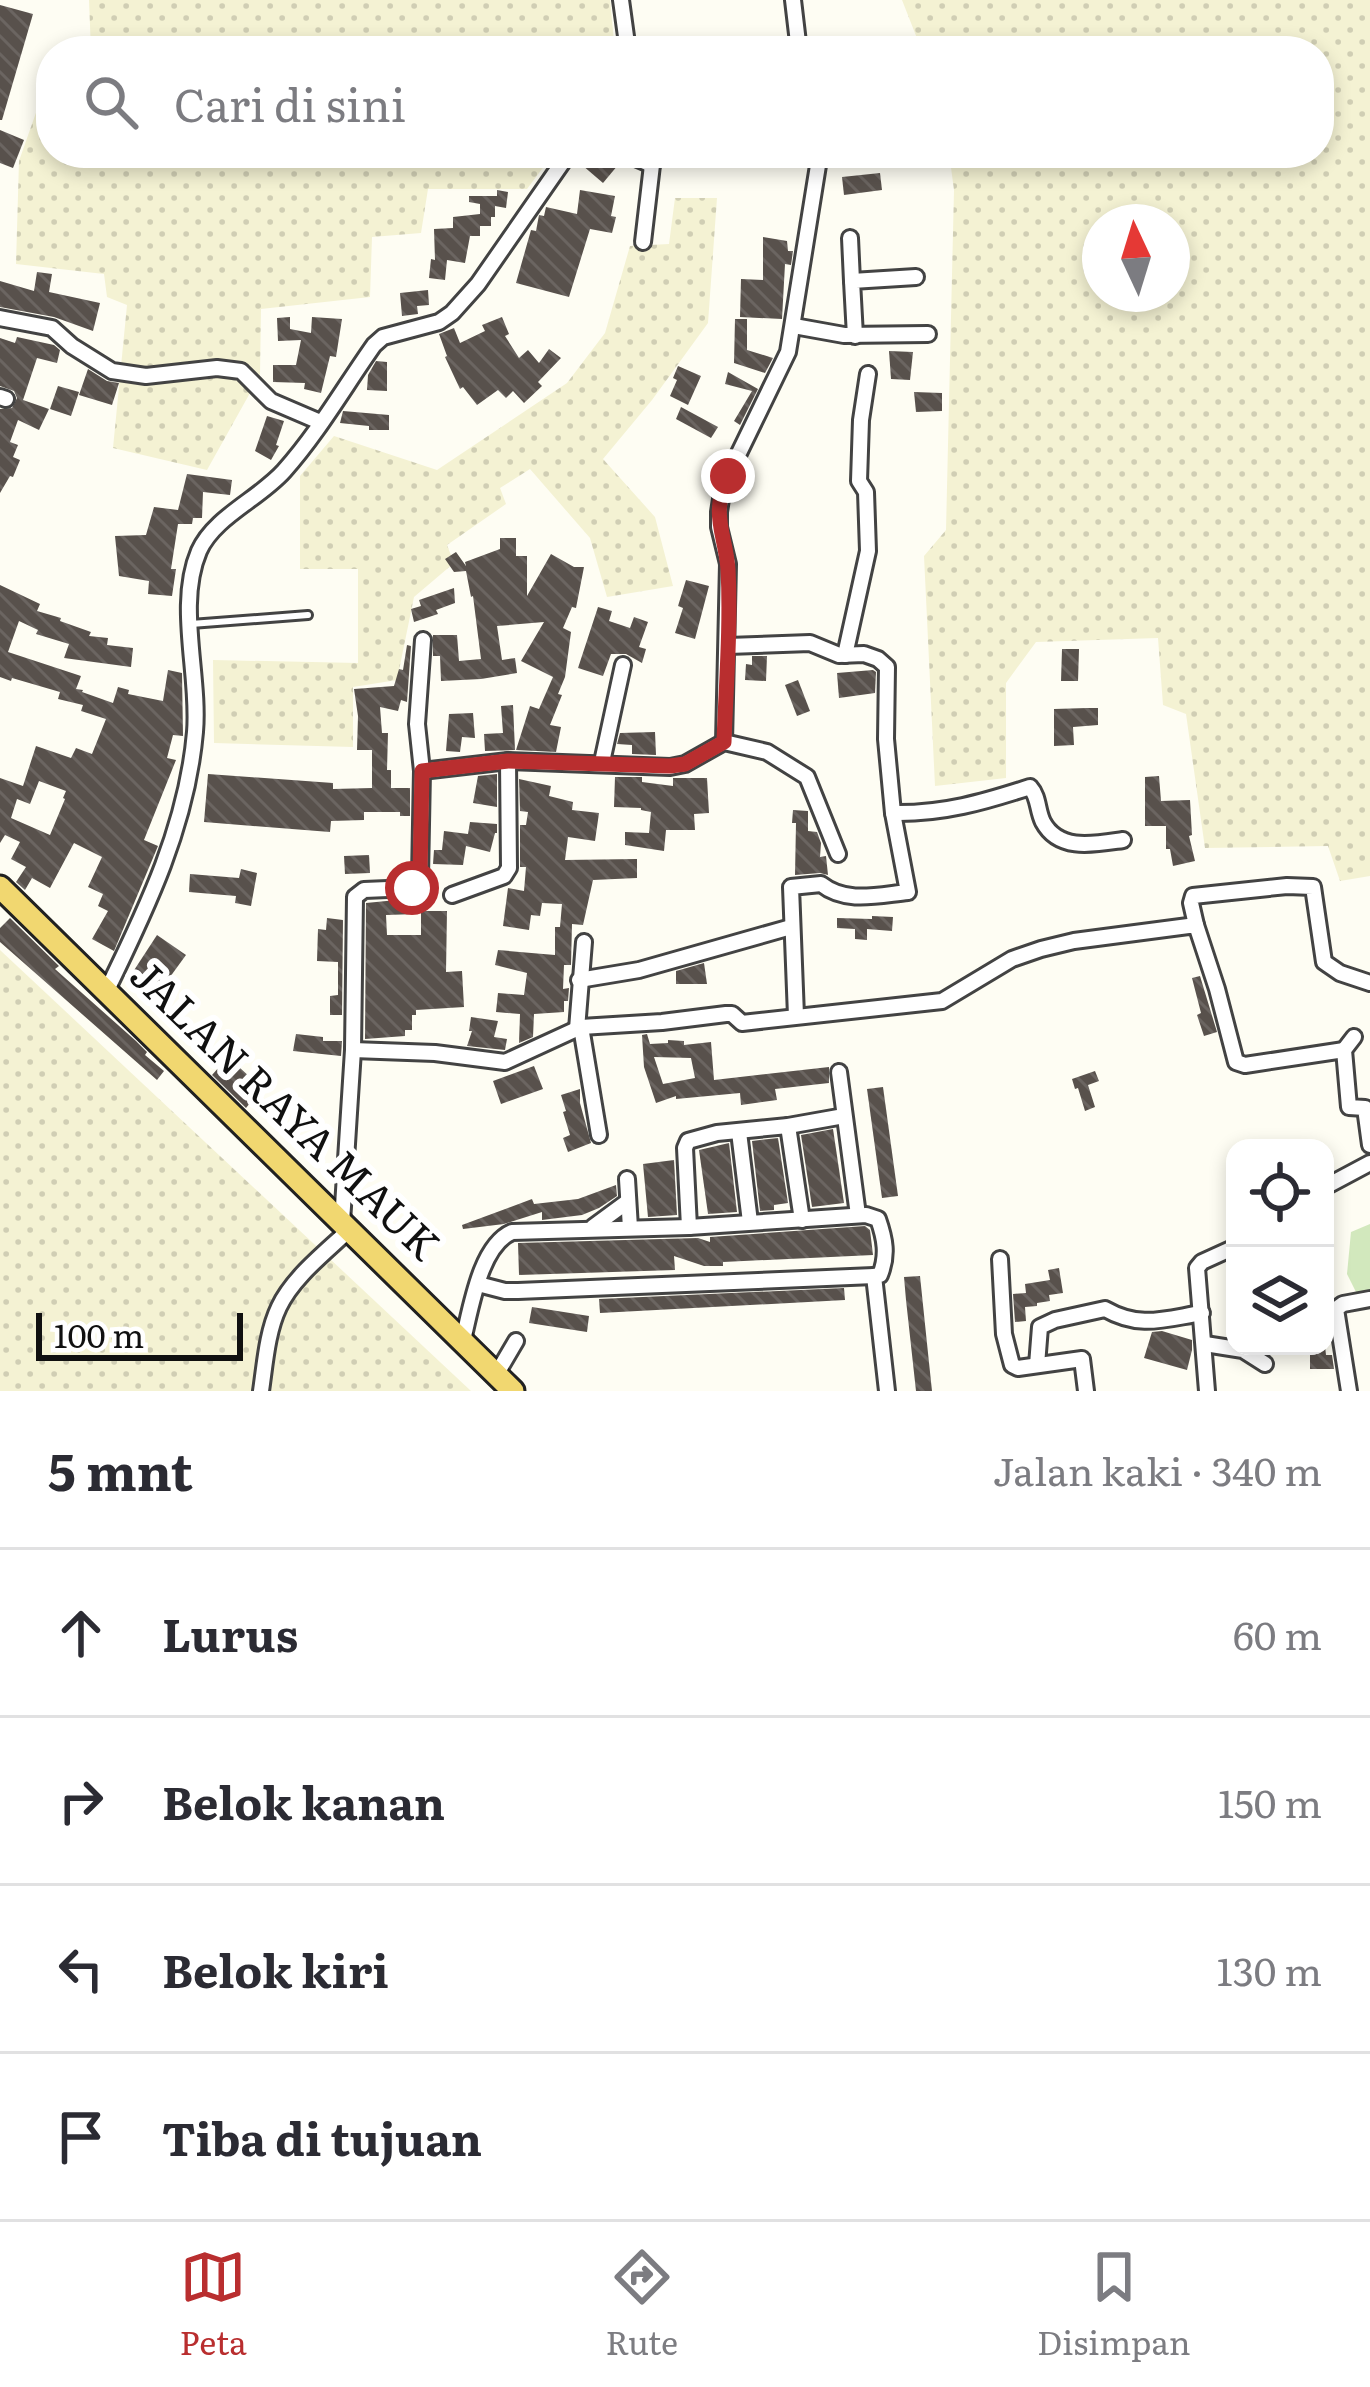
<!DOCTYPE html>
<html lang="id">
<head>
<meta charset="utf-8">
<style>
	:root { --surface:#fff; --page:#f7f7f7; --text:#2b2b33; --muted:#7c7c81; --line:#e1e1e2; --accent:#b92e2f }
	body { margin:0; font-family:Literata,serif; background:var(--page); color:var(--text) }
	.controls { position:absolute; right:36px; bottom:36px; display:grid; overflow:hidden; border-radius:24px; box-shadow:0 6px 18px #0003 }
	.controls button { width:108px; height:108px; display:grid; place-items:center; padding:0; border:0; border-bottom:3px solid var(--line); background:var(--surface); color:var(--text); font:60px sans-serif }
	.compass { position:absolute; left:1082px; top:204px; width:108px; height:108px; border-radius:50%; background:var(--surface); box-shadow:0 6px 18px #0003; rotate:356deg }
	.scale { position:absolute; left:36px; bottom:30px; width:207px; box-sizing:border-box; padding-left:12px; border:6px solid #101010; border-top:0; font-size:33px; line-height:42px; white-space:nowrap; color:#101010; -webkit-text-stroke:9px #fff; paint-order:stroke }
	.stop { position:absolute; width:36px; height:36px; margin:-27px; border:9px solid #b92e2f; border-radius:50%; background:#fff }
	.stop.end { background:#b92e2f; border-color:#fff; box-shadow:0 3px 12px #0008 }
	.list { margin:0; padding:0; list-style:none }
	h2 { display:flex; justify-content:space-between; align-items:center; height:156px; margin:0; padding:0 48px; font-size:51px }
	h2 small { font-size:39px; font-weight:400; color:var(--muted) }
	.list li { display:grid; grid-template-columns:78px 1fr auto; gap:36px; align-items:center; box-sizing:border-box; height:168px; padding:0 48px; border-top:3px solid var(--line) }
	.list b { display:block; font-size:45px; white-space:nowrap }
	.list em { font-size:39px; font-style:normal; color:var(--muted) }
	.icon { flex:none; width:66px; height:66px; fill:none; stroke:currentColor; stroke-width:2; stroke-linecap:round; stroke-linejoin:round }
	.map { position:relative; flex:none; width:1370px; height:1391px; overflow:hidden }
	.search { position:absolute; background:var(--surface); box-shadow:0 6px 18px #0003; left:36px; right:36px; top:36px; height:132px; display:flex; align-items:center; gap:30px; box-sizing:border-box; padding:0 42px; border-radius:48px; color:var(--muted); font-size:45px }
	.sheet { height:828px; background:var(--surface) }
	nav { display:flex; justify-content:space-around; align-items:center; box-sizing:border-box; height:168px; border-top:3px solid var(--line); background:var(--surface); font-size:33px; color:var(--muted) }
	nav a { display:grid; justify-items:center; gap:6px }
	nav .on { color:var(--accent) }
	.map>svg:first-child { display:block }
</style>
</head>
<body>
<div class="map">
<svg width="1370" height="1391" viewBox="0 0 1370 1391">
	<defs>
		<pattern id="farmland-dots" width="8" height="8" patternUnits="userSpaceOnUse" patternTransform="scale(3)"><rect width="8" height="8" fill="#f4f2d3"/><path d="M2 2h.1M6 6h.1" fill="none" stroke="#d0ceb4" stroke-width="1.8" stroke-linecap="round"/></pattern>
		<pattern id="building-back-hatch" width="6" height="6" patternUnits="userSpaceOnUse" patternTransform="scale(3)"><rect width="6" height="6" fill="#58514c"/><path d="M-1 5l2 2M0 0l6 6M5-1l2 2" fill="none" stroke="#6b6561"/></pattern>
	</defs>
	<rect width="100%" height="100%" fill="#fefdf3"/>
	<!-- farmland -->
	<g fill="url(#farmland-dots)" fill-rule="evenodd">
		<polygon points="89,0 610,0 615,51 91,51"/>
		<path d="M902,0H1370V876L1340,881L1328,846L1205,848L1186,714L1163,705L1158,638L1036,642L1006,683V778L935,786L924,556L946,530L954,190L949,153H1319V51H922ZM1172,222V294H1100V222Z"/>
		<polygon points="51,70 51,153 554,153 527,189 428,189 421,233 372,237 370,297 261,309 260,375 207,470 113,448 127,305 107,297 104,274 16,264 19,161"/>
		<polygon points="675,198 717,198 708,323 652,400 603,459 655,517 673,586 607,597 590,538 530,469 500,488 506,504 447,545 454,563 414,597 397,680 353,687 353,747 214,743 213,660 358,663 358,569 300,569 300,476 334,436 437,470 567,383 605,333 630,246 669,244"/>
		<polygon points="0,950 471,1391 0,1391"/>
	</g>
	<!-- grass -->
	<polygon fill="#d2e8bd" points="1370,1224 1370,1302 1361,1302 1347,1274 1351,1232"/>
	<!-- building -->
	<g fill="url(#building-back-hatch)" fill-rule="evenodd">
		<polygon points="0,5 33,14 2,120 0,120"/>
		<polygon points="0,130 24,140 13,168 0,163"/>
		<polygon points="591,153 603,153 618,165 603,183 582,165"/>
		<polygon points="880,173 882,190 844,195 842,177"/>
		<polygon points="497,190 508,192 506,208 495,206 495,217 491,217 491,226 480,226 480,236 470,236 465,263 447,260 445,280 429,278 431,259 435,260 434,229 453,228 453,217 480,214 480,204 469,202 469,196 497,196"/>
		<polygon points="580,190 615,196 611,216 616,217 612,233 590,229 569,297 516,283 531,230 536,231 539,215 544,216 546,207 577,214"/>
		<polygon points="763,237 787,241 788,251 793,251 791,265 785,264 782,319 740,317 741,279 763,280"/>
		<polygon points="37,272 52,274 49,292 100,303 93,331 54,317 0,307 0,281 34,291"/>
		<polygon points="428,290 429,305 417,306 418,314 402,316 400,293"/>
		<polygon points="290,317 290,329 311,333 312,317 342,319 336,357 330,356 321,393 304,389 305,383 273,382 273,365 296,365 301,340 278,341 277,318"/>
		<polygon points="502,317 509,334 505,336 519,358 528,350 539,363 549,349 561,358 538,382 542,386 524,403 513,391 506,398 498,390 477,405 463,387 460,389 445,357 447,356 439,334 454,328 460,343 485,331 482,325"/>
		<polygon points="735,319 747,319 747,350 773,358 765,373 734,363"/>
		<polygon points="17,337 54,345 60,350 57,363 37,358 23,400 49,409 39,430 18,420 10,442 18,445 13,457 20,460 13,477 10,476 0,493 0,409 12,408 17,398 14,391 0,386 0,338 15,343"/>
		<polygon points="889,351 913,352 910,380 891,379"/>
		<polygon points="376,361 387,362 387,391 367,390 368,375"/>
		<polygon points="678,366 701,376 688,405 670,396 677,380 673,378"/>
		<polygon points="88,369 107,381 119,383 112,405 79,395"/>
		<polygon points="728,372 758,389 740,425 734,421 752,391 725,384"/>
		<polygon points="58,386 79,392 71,416 50,409"/>
		<polygon points="914,392 942,393 942,411 916,412"/>
		<polygon points="681,407 718,427 711,438 676,419"/>
		<polygon points="343,411 389,415 389,430 369,430 369,426 340,423"/>
		<polygon points="267,416 284,421 276,445 279,446 271,460 255,451"/>
		<polygon points="187,474 232,480 230,495 203,492 202,518 193,518 192,524 178,524 171,569 176,569 172,596 148,594 149,581 119,576 115,536 146,535 154,507 178,510"/>
		<polygon points="500,538 516,538 516,556 527,556 527,596 551,554 574,567 584,567 576,608 572,607 563,628 571,632 565,677 558,694 562,695 550,725 561,727 556,752 516,750 530,706 539,709 553,677 521,661 544,622 497,626 502,660 515,658 517,673 481,679 441,681 440,656 433,656 433,635 457,635 459,661 481,659 473,596 471,597 466,571 454,572 445,559 456,552 466,566 465,562 500,549"/>
		<polygon points="686,580 709,586 695,639 675,633 683,608 678,606"/>
		<path d="M0,585L40,604L37,611L61,618L60,621L91,632L89,636L108,638L107,645L133,648L131,667L64,658L69,644L36,634L38,630L19,621L8,652L81,676L76,689L83,690L82,692L113,703L118,687L129,690L128,694L163,701L168,670L182,673L183,736L173,735L167,758L176,760L144,840L158,846L114,951L92,939L108,911L98,906L103,894L88,887L102,857L74,843L50,888L32,878L25,890L16,882L26,867L11,859L20,842L5,835L0,843V778L23,786L36,746L71,758L76,748L92,754L106,719L81,711L83,705L58,699L60,692L12,678L11,681L0,677ZM39,781L66,791L63,798L65,799L50,835L11,818L17,799L30,804Z"/>
		<polygon points="454,588 455,603 436,610 438,614 414,622 411,609 421,606 419,600"/>
		<polygon points="598,607 612,611 609,621 630,628 634,617 648,622 639,647 646,649 642,663 626,654 611,654 603,676 578,668"/>
		<polygon points="407,645 411,646 407,702 401,700 398,711 380,707 382,733 388,733 387,770 391,770 391,788 410,788 410,816 400,816 400,812 364,812 364,820 331,821 330,832 204,822 208,774 333,783 333,789 372,788 372,750 357,750 358,716 354,689 394,686 399,669 403,670"/>
		<polygon points="1062,649 1079,649 1078,681 1061,681"/>
		<polygon points="752,656 767,656 766,681 745,680 746,664 752,665"/>
		<polygon points="873,670 876,672 875,693 839,698 837,673"/>
		<polygon points="798,680 810,711 797,716 785,685"/>
		<polygon points="513,705 515,750 485,751 484,734 503,733 501,706"/>
		<polygon points="1087,708 1098,708 1098,725 1073,727 1074,745 1054,746 1054,709"/>
		<polygon points="473,713 475,738 462,737 460,752 446,751 449,714"/>
		<polygon points="655,732 656,755 632,754 632,745 617,744 620,733"/>
		<polygon points="497,774 497,807 473,803 478,776"/>
		<polygon points="1159,776 1161,801 1190,800 1192,835 1189,836 1195,861 1173,866 1170,849 1166,849 1166,826 1145,826 1145,777"/>
		<polygon points="615,777 642,777 642,782 673,786 673,778 707,778 709,813 694,814 695,830 666,830 664,851 625,845 625,832 649,833 651,812 641,810 641,808 614,807"/>
		<polygon points="519,779 551,786 549,796 573,802 572,810 599,813 595,841 568,837 565,860 637,859 637,878 593,880 583,925 572,924 571,965 564,965 563,989 569,988 568,1001 564,1001 564,1012 534,1014 533,1037 519,1043 520,1014 496,1012 498,993 524,995 527,973 495,965 498,950 555,955 555,927 560,927 562,904 542,903 540,916 531,915 529,930 503,926 508,888 524,891 526,867 520,867 520,825 526,825 528,812 520,811"/>
		<polygon points="793,810 808,811 808,831 817,832 821,843 820,857 826,856 828,875 820,873 795,875 796,823 792,823"/>
		<polygon points="470,822 497,824 497,833 495,833 490,852 466,846 463,865 433,864 434,850 442,850 444,831 468,834"/>
		<polygon points="369,855 370,873 345,874 344,856"/>
		<polygon points="241,869 257,873 251,906 235,903 236,896 189,892 190,874 239,878"/>
		<polygon points="417,898 418,914 386,915 387,935 421,935 421,911 447,911 446,972 462,971 464,1007 416,1010 416,1015 412,1015 412,1030 405,1030 405,1036 365,1039 366,903"/>
		<polygon points="872,916 893,917 892,931 867,929 867,940 855,939 855,929 837,928 837,918 872,919"/>
		<polygon points="10,918 59,966 55,969 136,1041 147,1052 145,1055 164,1071 157,1080 0,942 0,928"/>
		<polygon points="327,918 343,920 342,1015 330,1015 330,996 338,995 338,962 317,961 318,929 326,930"/>
		<polygon points="157,935 186,955 154,999 127,981"/>
		<polygon points="704,963 707,984 676,984 676,971"/>
		<polygon points="1200,976 1217,1032 1204,1036 1197,1015 1201,1013 1192,978"/>
		<polygon points="471,1017 498,1021 494,1037 507,1039 505,1050 467,1046 472,1031 469,1031"/>
		<polygon points="296,1034 323,1037 323,1041 342,1041 341,1056 293,1051"/>
		<path d="M647,1034L650,1044L668,1043V1040L684,1041V1045L711,1042L714,1080L829,1067V1083L775,1089L777,1100L741,1105L740,1093L676,1099V1096L656,1103L644,1067L642,1035ZM654,1057L691,1058L695,1078L663,1084Z"/>
		<polygon points="228,1057 251,1078 247,1084 258,1093 246,1108 212,1075"/>
		<polygon points="534,1066 543,1089 501,1104 493,1081"/>
		<polygon points="1095,1071 1099,1081 1088,1085 1095,1107 1085,1111 1078,1088 1075,1089 1072,1079"/>
		<polygon points="883,1087 898,1196 882,1198 867,1089"/>
		<polygon points="580,1089 580,1103 591,1143 568,1152 563,1138 570,1135 563,1112 566,1111 561,1095"/>
		<polygon points="833,1129 844,1203 812,1207 801,1135"/>
		<polygon points="778,1138 788,1203 774,1205 774,1210 760,1211 752,1141"/>
		<polygon points="729,1143 737,1212 708,1214 699,1150"/>
		<polygon points="674,1160 677,1215 648,1217 643,1164"/>
		<polygon points="616,1185 617,1196 599,1208 582,1215 542,1220 542,1212 504,1224 463,1229 462,1225 532,1199 534,1204 578,1199"/>
		<polygon points="865,1226 870,1230 873,1255 723,1262 723,1266 704,1266 674,1256 675,1270 519,1275 518,1243 698,1238 710,1242 710,1237"/>
		<polygon points="1059,1268 1063,1293 1049,1295 1050,1301 1037,1303 1037,1306 1025,1307 1026,1321 1015,1322 1013,1294 1026,1293 1025,1284 1050,1280 1048,1270"/>
		<polygon points="920,1276 928,1353 932,1391 916,1391 906,1300 904,1277"/>
		<polygon points="844,1288 845,1300 600,1313 599,1299"/>
		<polygon points="532,1307 589,1316 587,1332 529,1323"/>
		<polygon points="1162,1331 1192,1340 1192,1350 1187,1370 1144,1358 1152,1332"/>
		<polygon points="1310,1346 1325,1346 1326,1355 1332,1355 1334,1369 1310,1369"/>
	</g>
	<g fill="none" stroke-linecap="round" stroke-linejoin="round">
		<defs>
			<polyline id="lane" points="191,624 308,615"/>
			<g id="street">
				<polyline points="621,0 628,51"/>
				<polyline points="793,0 799,51"/>
				<polyline points="624,153 652,165"/>
				<polyline points="850,238 852,281"/>
				<polyline points="643,242 652,165 657,153"/>
				<polyline points="0,318 52,328 72,346 112,371 146,376 217,368 241,371 271,401 320,422"/>
				<polyline points="794,326 844,335 928,334"/>
				<polyline points="855,336 852,281 916,277"/>
				<polyline points="0,397 6,399"/>
				<path d="M728,646L810,643L839,655L864,654L878,659L887,667L886,739L893,813L908,892C878,895 846,904 821,884L791,887L796,1016"/>
				<polyline points="845,655 868,551 866,492 859,481 861,420 868,374"/>
				<polyline points="724,742 728,564 719,527 719,512 723,486 788,352 820,153"/>
				<polyline points="602,762 623,665"/>
				<polyline points="422,771 508,761 670,767 685,764 724,742 767,752 807,777 838,854"/>
				<path d="M893,813C943,814 984,802 1030,787C1039,797 1037,810 1043,822C1059,852 1095,844 1123,840"/>
				<polyline points="452,895 504,876 509,868 508,761"/>
				<polyline points="1196,925 1191,903 1193,896 1287,886 1313,887 1324,962 1340,973 1370,983"/>
				<polyline points="579,980 639,970 791,927"/>
				<path d="M107,990C147,908 187,825 195,732C200,675 176,605 199,551C214,517 259,499 284,471C318,433 345,386 374,345L383,337L439,322L452,313L478,284L569,153"/>
				<polyline points="581,1027 599,1135"/>
				<polyline points="577,1029 584,942"/>
				<polyline points="1354,1037 1344,1050 1349,1107 1365,1108 1370,1145"/>
				<polyline points="353,1050 435,1053 505,1062 581,1027 662,1022 726,1014 732,1014 742,1023 942,1001 1012,959 1041,949 1074,941 1196,925 1217,989 1236,1062 1245,1065 1344,1050"/>
				<polyline points="839,1072 858,1215"/>
				<polyline points="788,1126 802,1220"/>
				<polyline points="739,1132 750,1222"/>
				<polyline points="627,1179 630,1228"/>
				<polyline points="1325,1187 1370,1163"/>
				<polyline points="342,1222 353,1050 355,897 364,890 412,888 420,877 422,771 417,724 423,640"/>
				<polyline points="593,1227 627,1202"/>
				<polyline points="689,1227 685,1148 688,1141 717,1133 788,1126 844,1116"/>
				<polyline points="1000,1259 1004,1334 1012,1365 1018,1368 1082,1359 1086,1391"/>
				<polyline points="478,1284 505,1291 518,1291 874,1276"/>
				<path d="M463,1340C471,1308 480,1246 512,1232L689,1227L866,1215L878,1219C885,1239 888,1255 880,1275L874,1276L887,1391"/>
				<polyline points="1205,1344 1243,1350 1265,1364"/>
				<path d="M1037,1365L1040,1327L1055,1320L1105,1309C1140,1329 1164,1319 1202,1313"/>
				<polyline points="496,1375 516,1341"/>
				<path d="M261,1391C265,1364 267,1332 279,1307C293,1277 326,1252 350,1229"/>
				<polyline points="1207,1391 1197,1268 1202,1262 1235,1247"/>
				<polyline points="1349,1391 1336,1309 1343,1304 1370,1299"/>
			</g>
			<polyline id="primary" points="0,887 513,1391"/>
		</defs>
		<!-- lane casing -->
		<use href="#lane" stroke="#434343" stroke-width="12"/>
		<!-- street casing -->
		<use href="#street" stroke="#434343" stroke-width="20"/>
		<!-- primary casing -->
		<use href="#primary" stroke="#212121" stroke-width="27"/>
		<!-- lane -->
		<use href="#lane" stroke="#fff" stroke-width="6"/>
		<!-- street -->
		<use href="#street" stroke="#fff" stroke-width="14"/>
		<!-- primary -->
		<use href="#primary" stroke="#f1d770" stroke-width="21"/>
	</g>
	<g fill="none" stroke-linecap="round" stroke-linejoin="round">
		<!-- route -->
		<path stroke="#b92e2f" stroke-width="15" d="M412,888L418,881L420,873L422,771L508,761L670,766L685,764L724,742C726,685 731,626 728,569C725,532 710,515 728,476"/>
	</g>
	<g text-anchor="middle" stroke-width="12" stroke-linejoin="round" paint-order="stroke">
		<!-- street labels -->
		<g font-size="42" fill="#101010" stroke="#fff">
			<text transform="translate(285 1110) rotate(44)" y="15">JALAN RAYA MAUK</text>
		</g>
	</g>
</svg>
<div class="controls">
<button><svg class="icon" aria-label="locate" viewBox="0 0 24 24"><circle cx="12" cy="12" r="6"/><path d="M12 2v4M12 18v4M2 12h4M18 12h4"/></svg></button>
<button><svg class="icon" aria-label="layers" viewBox="0 0 24 24"><path d="M12 4l9 5-9 5-9-5zM3 14l9 5 9-5"/></svg></button>
</div>
<svg class="compass" viewBox="-18 -18 36 36"><path d="M0-13l5 13h-10z" fill="#e53935"/><path d="M0 13l5-13h-10z" fill="#7c7c81"/></svg>
<div class="scale">100 m</div>
<div class="stop" style="left:412px;top:888px"></div>
<div class="stop end" style="left:728px;top:476px"></div>
<div class="search"><svg class="icon" aria-label="search" viewBox="0 0 24 24"><circle cx="10" cy="10" r="6"/><path d="M15 15l6 6"/></svg>Cari di sini</div>
</div>
<section class="sheet">
<h2>5 mnt<small>Jalan kaki · 340 m</small></h2>
<ul class="list">
<li><svg class="icon" aria-label="ahead" viewBox="0 0 24 24"><path d="M12 20V5M6 11l6-6 6 6"/></svg><div><b>Lurus</b></div><em>60 m</em></li>
<li><svg class="icon" aria-label="right" viewBox="0 0 24 24"><path d="M7 20v-9h11M14 6l5 5-5 5"/></svg><div><b>Belok kanan</b></div><em>150 m</em></li>
<li><svg class="icon" aria-label="left" viewBox="0 0 24 24"><path d="M17 20v-9H6M10 6l-5 5 5 5"/></svg><div><b>Belok kiri</b></div><em>130 m</em></li>
<li><svg class="icon" aria-label="arrive" viewBox="0 0 24 24"><path d="M6 21V4h12l-3 4 3 4H6"/></svg><div><b>Tiba di tujuan</b></div></li>
</ul>
</section>
<nav>
<a class="on"><svg class="icon" aria-label="map" viewBox="0 0 24 24"><path d="M3 6l6-2 6 2 6-2v14l-6 2-6-2-6 2zM9 4v14M15 6v14"/></svg>Peta</a>
<a><svg class="icon" aria-label="directions" viewBox="0 0 24 24"><path d="M12 3l9 9-9 9-9-9zM9 14v-3h6M13 9l2 2-2 2"/></svg>Rute</a>
<a><svg class="icon" aria-label="saved" viewBox="0 0 24 24"><path d="M7 4h10v16l-5-4-5 4z"/></svg>Disimpan</a>
</nav>
</body>
</html>
